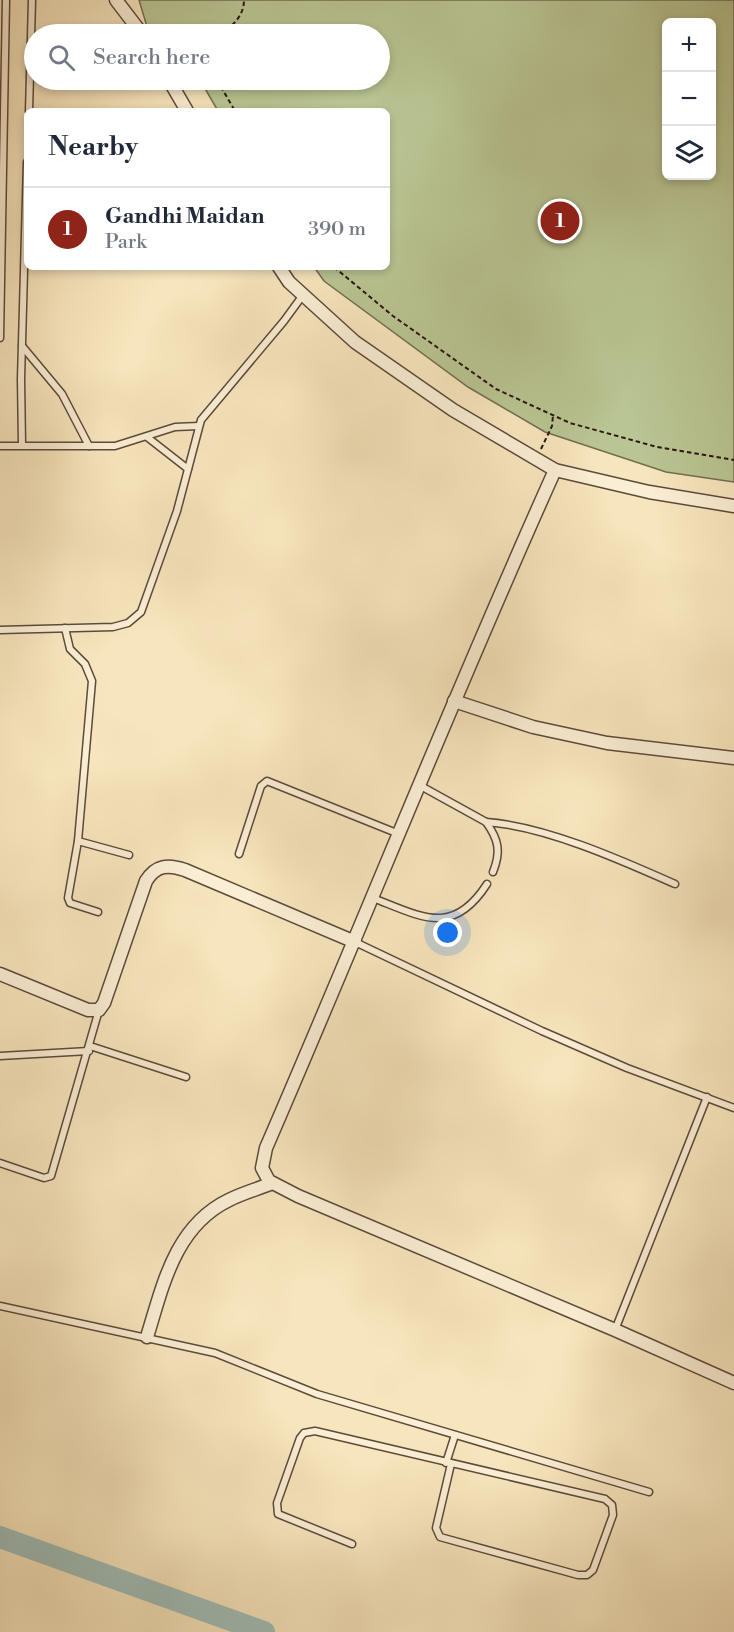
<!DOCTYPE html>
<html lang="en">
<head>
<meta charset="utf-8">
<style>
	:root { --surface:#fff; --page:#f6f6f7; --text:#1f2937; --muted:#747a83; --line:#e0e1e3; --accent:#8f2418 }
	body { margin:0; font-family:"Libre Bodoni",serif; background:var(--page); color:var(--text) }
	.controls { position:absolute; right:18px; top:18px; display:grid; overflow:hidden; border-radius:9px; box-shadow:0 3px 9px #0003 }
	.controls button { width:54px; height:54px; display:grid; place-items:center; padding:0; border:0; border-bottom:2px solid var(--line); background:var(--surface); color:var(--text); font:30px sans-serif }
	.you { position:absolute; left:448px; top:933px; width:21px; height:21px; margin:-15px; border:4px solid #fff; border-radius:50%; background:#1a73e8; box-shadow:0 0 0 9px #1a73e833 }
	.badge { display:grid; place-items:center; width:39px; height:39px; border-radius:50%; background:var(--accent); color:#fff; font-size:20px; font-weight:700 }
	.pin { position:absolute; translate:-50% -50%; border:3px solid #fff; box-shadow:0 2px 6px #0006 }
	.list { margin:0; padding:0; list-style:none }
	h2 { display:flex; justify-content:space-between; align-items:center; height:78px; margin:0; padding:0 24px; font-size:26px }
	h2 small { font-size:20px; font-weight:400; color:var(--muted) }
	.list li { display:grid; grid-template-columns:39px 1fr auto; gap:18px; align-items:center; box-sizing:border-box; height:84px; padding:0 24px; border-top:2px solid var(--line) }
	.list b { display:block; font-size:22px; white-space:nowrap }
	.list p { margin:0; font-size:20px; white-space:nowrap; color:var(--muted) }
	.list em { font-size:20px; font-style:normal; color:var(--muted) }
	.icon { flex:none; width:33px; height:33px; fill:none; stroke:currentColor; stroke-width:2; stroke-linecap:round; stroke-linejoin:round }
	.map { position:relative; flex:none; width:734px; height:1632px; overflow:hidden }
	.search { position:absolute; background:var(--surface); box-shadow:0 3px 9px #0003; left:24px; top:24px; width:366px; height:66px; display:flex; align-items:center; gap:15px; box-sizing:border-box; padding:0 21px; border-radius:33px; color:var(--muted); font-size:22px }
	.panel { position:absolute; background:var(--surface); box-shadow:0 3px 9px #0003; left:24px; top:108px; width:366px; height:162px; border-radius:9px }
	.map>svg:first-child { display:block }
</style>
</head>
<body>
<div class="map">
<svg width="734" height="1632" viewBox="0 0 734 1632">
	<rect width="100%" height="100%" fill="#f7e5bd"/>
	<filter id="stains"><feTurbulence type="fractalNoise" baseFrequency=".00333" numOctaves="4"/><feColorMatrix values="0 0 0 0 .2 0 0 0 0 .09 0 0 0 0 .02 0 0 0 .5 -.17"/></filter>
	<radialGradient id="worn" r=".72"><stop offset=".6" stop-color="#630" stop-opacity="0"/><stop offset="1" stop-color="#630" stop-opacity=".3"/></radialGradient>
	<!-- green -->
	<path fill="#b9c593" stroke="#726e51" stroke-width="1.5" fill-rule="evenodd" d="M139,0H734V482L666,472L545,432L468,387L324,281L314,267H387V111H218L200,80H380V34H155L148,30ZM666,22H712V176H666Z"/>
	<g fill="none" stroke-linecap="round" stroke-linejoin="round">
		<!-- river -->
		<polyline stroke="#9fbdb8" stroke-width="22" points="0,1537 264,1632"/>
		<defs>
			<g id="lane">
				<polyline points="29,111 32,0"/>
				<polyline points="0,338 6,0"/>
				<polyline points="22,346 62,394 89,446"/>
				<polyline points="147,437 188,469"/>
				<polyline points="22,445 21,379 27,162"/>
				<polyline points="0,446 115,446 175,427 199,426"/>
				<polyline points="65,628 70,649 85,664 92,681 78,841 68,898 70,903 98,912"/>
				<polyline points="0,630 113,627 128,623 141,612 177,511 201,420 284,321 303,295"/>
				<path d="M419,785L486,822C499,840 501,852 493,872"/>
				<path d="M486,822C545,826 621,860 675,884"/>
				<polyline points="78,841 129,855"/>
				<polyline points="239,854 261,786 267,781 399,834"/>
				<path d="M373,898C422,917 453,937 487,884"/>
				<polyline points="355,942 542,1031 627,1068 734,1108"/>
				<polyline points="90,1046 186,1077"/>
				<polyline points="0,1056 89,1051"/>
				<polyline points="0,1163 44,1178 51,1176 99,1010"/>
				<polyline points="0,1306 215,1353 317,1394 649,1492"/>
				<polyline points="615,1330 707,1097"/>
				<polyline points="446,1463 455,1435"/>
				<polyline points="352,1544 278,1514 277,1503 300,1438 304,1433 315,1431 605,1499 612,1505 613,1515 593,1570 587,1575 578,1575 440,1537 436,1528 451,1464"/>
			</g>
			<g id="street">
				<polyline points="116,0 142,34"/>
				<polyline points="169,80 187,111"/>
				<polyline points="279,267 289,282 355,342 453,410 555,470 649,492 734,506"/>
				<path d="M555,470C454,694 364,922 266,1148L262,1168L269,1181L298,1196L615,1330L734,1383"/>
				<polyline points="454,701 533,727 607,743 734,758"/>
				<path d="M0,974L88,1010H99L104,1003L146,881C156,865 168,864 185,870L355,942"/>
				<path d="M147,1337C163,1285 175,1226 229,1200C243,1193 258,1189 272,1183"/>
			</g>
		</defs>
		<!-- lane casing -->
		<use href="#lane" stroke="#5d4a3a" stroke-width="9"/>
		<!-- street casing -->
		<use href="#street" stroke="#5d4a3a" stroke-width="15"/>
		<!-- path -->
		<g stroke="#2a160f" stroke-width="2" stroke-dasharray="4.5 3" stroke-linecap="butt">
			<path d="M220,34C232,27 244,16 244,0"/>
			<polyline points="217,80 235,111"/>
			<polyline points="334,267 393,316 496,389 570,423 657,447 734,460"/>
			<polyline points="541,449 552,426 553,415"/>
		</g>
		<!-- lane -->
		<use href="#lane" stroke="#faeed4" stroke-width="6"/>
		<!-- street -->
		<use href="#street" stroke="#faeed4" stroke-width="12"/>
	</g>
	<rect width="100%" height="100%" filter="url(#stains)"/>
	<rect width="100%" height="100%" fill="url(#worn)"/>
</svg>
<div class="controls">
<button>+</button>
<button>−</button>
<button><svg class="icon" aria-label="layers" viewBox="0 0 24 24"><path d="M12 4l9 5-9 5-9-5zM3 14l9 5 9-5"/></svg></button>
</div>
<div class="you"></div>
<div class="pin badge" style="left:560px;top:221px">1</div>
<div class="search"><svg class="icon" aria-label="search" viewBox="0 0 24 24"><circle cx="10" cy="10" r="6"/><path d="M15 15l6 6"/></svg>Search here</div>
<section class="panel">
<h2>Nearby<small></small></h2>
<ul class="list">
<li><span class="badge">1</span><div><b>Gandhi Maidan</b><p>Park</p></div><em>390 m</em></li>
</ul>
</section>
</div>
</body>
</html>
